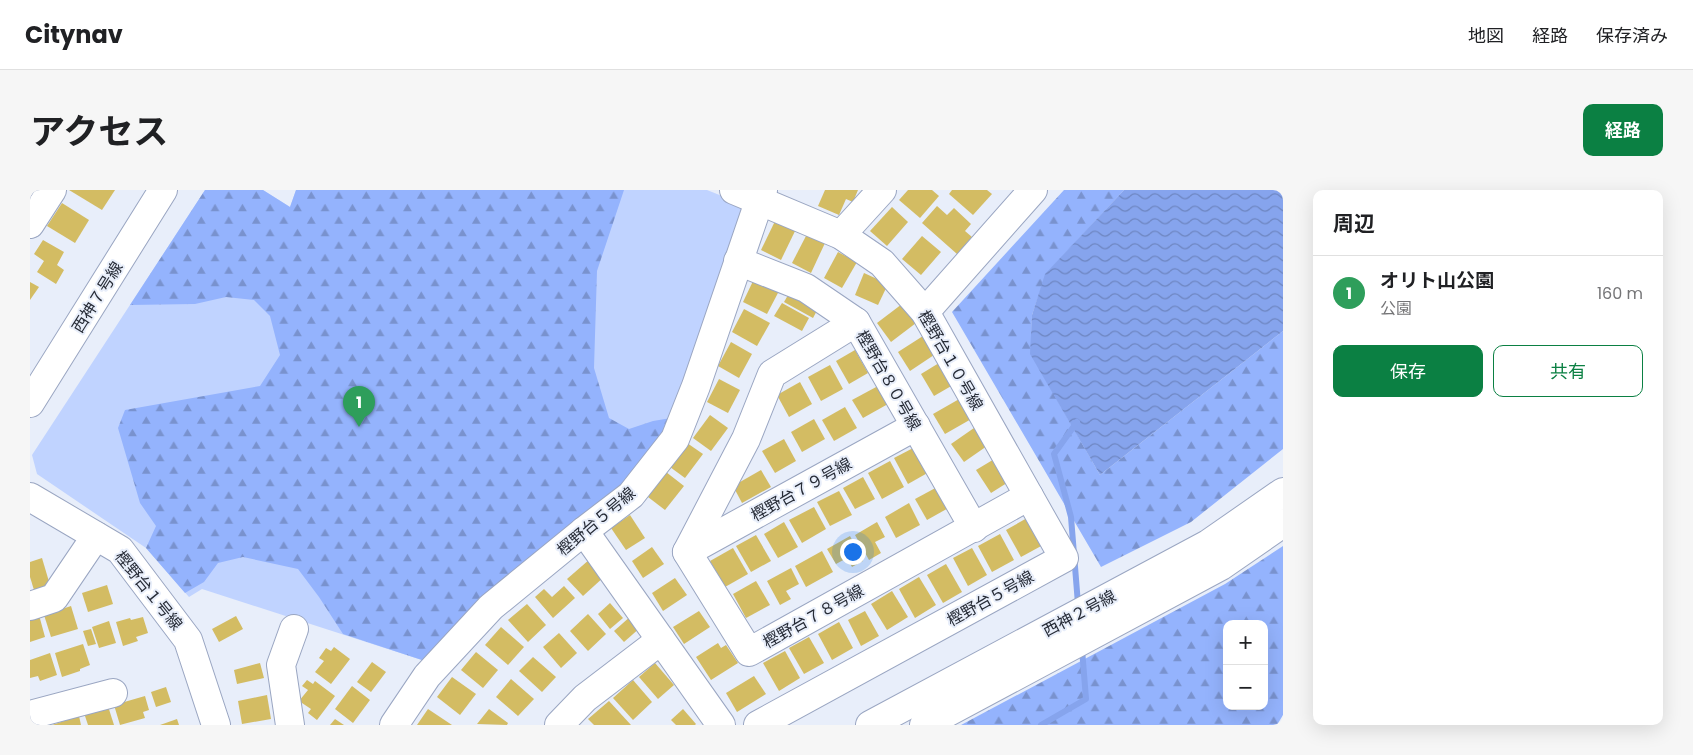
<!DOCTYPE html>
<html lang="ja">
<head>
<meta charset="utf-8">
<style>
	:root { --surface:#fff; --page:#f6f6f6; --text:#202124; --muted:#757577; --line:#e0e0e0; --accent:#0b8043 }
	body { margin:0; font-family:Poppins,"Noto Sans JP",sans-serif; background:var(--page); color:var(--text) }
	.controls { position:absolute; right:15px; bottom:15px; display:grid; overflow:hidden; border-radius:10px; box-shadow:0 5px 20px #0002 }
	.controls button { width:45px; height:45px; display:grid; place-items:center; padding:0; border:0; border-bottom:1px solid var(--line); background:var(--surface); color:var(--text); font:25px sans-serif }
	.you { position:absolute; left:822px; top:361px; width:18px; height:18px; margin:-12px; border:4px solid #fff; border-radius:50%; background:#1a73e8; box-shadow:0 0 0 8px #1a73e833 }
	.badge { display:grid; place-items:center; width:32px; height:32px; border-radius:50%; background:var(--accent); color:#fff; font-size:16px; font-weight:700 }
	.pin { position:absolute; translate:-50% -41px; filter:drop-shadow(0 1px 2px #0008) }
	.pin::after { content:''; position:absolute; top:26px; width:18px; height:15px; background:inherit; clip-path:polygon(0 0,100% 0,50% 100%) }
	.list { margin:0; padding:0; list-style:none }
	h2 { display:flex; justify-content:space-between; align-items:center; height:65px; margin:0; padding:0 20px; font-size:21px }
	h2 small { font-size:16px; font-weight:400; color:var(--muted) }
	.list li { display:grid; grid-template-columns:32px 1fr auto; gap:15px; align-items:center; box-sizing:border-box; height:75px; padding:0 20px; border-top:1px solid var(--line) }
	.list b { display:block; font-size:19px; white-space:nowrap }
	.list p { margin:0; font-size:16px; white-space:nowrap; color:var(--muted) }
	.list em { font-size:16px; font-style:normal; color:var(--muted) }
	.actions { display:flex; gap:10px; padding:15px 20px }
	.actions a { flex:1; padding:11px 0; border:1px solid var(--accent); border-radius:10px; text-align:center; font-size:18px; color:var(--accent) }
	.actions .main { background:var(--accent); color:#fff }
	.map { position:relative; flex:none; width:1253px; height:535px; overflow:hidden; border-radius:10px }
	header { display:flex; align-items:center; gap:30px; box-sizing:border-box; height:70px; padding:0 25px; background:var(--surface); border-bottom:1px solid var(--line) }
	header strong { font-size:24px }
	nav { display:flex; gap:28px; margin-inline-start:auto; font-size:18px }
	.intro { display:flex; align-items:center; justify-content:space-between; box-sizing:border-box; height:120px; padding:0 30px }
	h1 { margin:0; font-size:35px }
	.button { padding:12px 22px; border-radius:10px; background:var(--accent); color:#fff; font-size:18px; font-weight:700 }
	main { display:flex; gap:30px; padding:0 30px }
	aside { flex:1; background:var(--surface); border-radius:10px; box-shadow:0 5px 20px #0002 }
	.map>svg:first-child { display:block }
</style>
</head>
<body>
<header>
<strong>Citynav</strong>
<nav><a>地図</a><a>経路</a><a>保存済み</a></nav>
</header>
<div class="intro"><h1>アクセス</h1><a class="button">経路</a></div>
<main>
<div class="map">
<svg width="1253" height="535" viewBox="0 0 1253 535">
	<defs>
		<pattern id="forest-firs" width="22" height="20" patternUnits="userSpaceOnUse" patternTransform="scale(1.25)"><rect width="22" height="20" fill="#94b3fd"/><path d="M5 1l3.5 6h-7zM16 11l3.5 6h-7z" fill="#7992ce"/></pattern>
		<pattern id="water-waves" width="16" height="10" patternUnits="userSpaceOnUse" patternTransform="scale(1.25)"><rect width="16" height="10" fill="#86a4ed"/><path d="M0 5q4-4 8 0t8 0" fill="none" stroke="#6e86c1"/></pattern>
	</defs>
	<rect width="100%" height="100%" fill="#e8eefa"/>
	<!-- green -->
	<polygon fill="#c0d3ff" points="175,0 233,0 260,17 266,0 677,0 712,14 715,28 635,245 398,472 172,399 159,407 116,358 7,284 2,265"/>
	<!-- forest -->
	<g fill="url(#forest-firs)" fill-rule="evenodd">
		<polygon points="175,0 233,0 260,17 266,0 594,0 567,81 564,178 579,228 599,239 623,231 641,228 635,245 589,302 398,472 313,444 289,407 268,379 213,367 188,373 174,392 155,403 116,358 126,336 110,313 88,238 95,220 230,196 250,165 240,126 224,110 196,107 165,114 100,115"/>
		<polygon points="1034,0 1094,0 1016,84 1002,125 1001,164 1070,285 1253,141 1253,259 1161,332 1071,377 922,122"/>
		<path d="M1253,356V525L1247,535H931L1195,394ZM1197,434H1234V516H1197Z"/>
	</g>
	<!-- water -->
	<polygon fill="url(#water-waves)" points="1094,0 1253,0 1253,141 1070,285 1000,164 1002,125 1015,84"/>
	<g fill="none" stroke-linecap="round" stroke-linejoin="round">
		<!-- stream -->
		<g stroke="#86a4ed" stroke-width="6">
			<polyline points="1047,232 1024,264 1041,327 1048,414"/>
			<polyline points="1011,535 1056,509 1052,459"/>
		</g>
	</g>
	<!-- building -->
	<g fill="#d3bc63">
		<polygon points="39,0 85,0 72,20"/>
		<polygon points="795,0 828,0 823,12 816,9 809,25 788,16"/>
		<polygon points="878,0 902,0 909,6 890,28 869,10"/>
		<polygon points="922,0 957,0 962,4 943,25 919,4"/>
		<polygon points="32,13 59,30 45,53 17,36"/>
		<polygon points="907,16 917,25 924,18 941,34 935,41 942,47 927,64 892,33"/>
		<polygon points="862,17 878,32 857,56 840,41"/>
		<polygon points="747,27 767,37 751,70 731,60"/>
		<polygon points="777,44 795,53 781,83 762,73"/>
		<polygon points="892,46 911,62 891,85 872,69"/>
		<polygon points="13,50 34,62 27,75 34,80 26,94 7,82 14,71 4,64"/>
		<polygon points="808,62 827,72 812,98 794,88"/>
		<polygon points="834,83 858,94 848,115 825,105"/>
		<polygon points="724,89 749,101 737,124 713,112"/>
		<polygon points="0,92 9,97 0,110"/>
		<polygon points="761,100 790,115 783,128 754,112"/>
		<polygon points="752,113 779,128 772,141 744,126"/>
		<polygon points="872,114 886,133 861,152 847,133"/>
		<polygon points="714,119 740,133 727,156 702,142"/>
		<polygon points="893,146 904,165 880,181 868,162"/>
		<polygon points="701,152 722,164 709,188 688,176"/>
		<polygon points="825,160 838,183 819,194 806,171"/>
		<polygon points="909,173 923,195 904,206 891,184"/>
		<polygon points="800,175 813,199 791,211 778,187"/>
		<polygon points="689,189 710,200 698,223 677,212"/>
		<polygon points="770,192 782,214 759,227 747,205"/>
		<polygon points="848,196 858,214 833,228 822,210"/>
		<polygon points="931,208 943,228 915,244 903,224"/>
		<polygon points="815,217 827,238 804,251 792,230"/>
		<polygon points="680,225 698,238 681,261 663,248"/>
		<polygon points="784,229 795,249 772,262 761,242"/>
		<polygon points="944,238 957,256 934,272 921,254"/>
		<polygon points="754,249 766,271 745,283 732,261"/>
		<polygon points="657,253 673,264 655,288 640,277"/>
		<polygon points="887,256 901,281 878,294 864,268"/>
		<polygon points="966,268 980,291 961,303 946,280"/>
		<polygon points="860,271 874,297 852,309 838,283"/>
		<polygon points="731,280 741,297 712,313 703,296"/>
		<polygon points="636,282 654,296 635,320 618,307"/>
		<polygon points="833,287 845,309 825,319 813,298"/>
		<polygon points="911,295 922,316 897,330 885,309"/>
		<polygon points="809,301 822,325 800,336 787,312"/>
		<polygon points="879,313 890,335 866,348 855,327"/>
		<polygon points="784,317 796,339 772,353 759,330"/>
		<polygon points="600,325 615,348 596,360 581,338"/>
		<polygon points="997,328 1013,355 991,367 976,340"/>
		<polygon points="754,332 768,357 748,368 734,344"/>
		<polygon points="847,332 855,347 845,352 851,363 839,370 825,345"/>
		<polygon points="970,344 984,370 962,382 948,356"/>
		<polygon points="726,345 741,371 721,382 706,356"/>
		<polygon points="820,346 833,371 822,377 817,368 806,374 797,359"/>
		<polygon points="622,357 634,374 613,388 602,371"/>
		<polygon points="703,358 718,384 695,397 680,371"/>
		<polygon points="942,358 957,385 938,396 923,368"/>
		<polygon points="792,361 803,382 776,397 765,376"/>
		<polygon points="12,368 20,395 4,400 0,387 0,372"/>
		<polygon points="560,369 575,386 553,406 537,389"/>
		<polygon points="916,374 932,402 913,413 897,385"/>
		<polygon points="761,378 769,394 756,401 761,409 750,415 737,391"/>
		<polygon points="889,387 906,415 885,428 869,399"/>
		<polygon points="645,388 657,405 633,421 622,403"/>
		<polygon points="726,391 740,415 716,428 703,404"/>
		<polygon points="77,395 83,414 58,422 52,403"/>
		<polygon points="534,396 545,408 523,428 505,407 514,399 522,407"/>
		<polygon points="862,401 878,427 857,440 841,414"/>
		<polygon points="580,413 593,428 580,439 568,424"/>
		<polygon points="497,414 516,435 498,452 478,430"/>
		<polygon points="41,416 48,439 21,447 14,425"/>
		<polygon points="669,421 680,437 654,454 643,437"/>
		<polygon points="835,421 849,446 831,456 818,430"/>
		<polygon points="558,424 576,444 558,461 540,441"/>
		<polygon points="9,425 15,447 0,452 0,428"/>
		<polygon points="206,426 213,439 189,452 182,439"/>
		<polygon points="601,426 611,437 594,452 584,441"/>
		<polygon points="113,427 118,443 106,447 108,451 93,456 86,432 100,428 101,430"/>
		<polygon points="79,431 86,453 69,458 62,437"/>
		<polygon points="809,432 823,458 802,470 788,444"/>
		<polygon points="471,437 494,457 478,475 455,455"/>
		<polygon points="61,439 66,454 58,456 53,441"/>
		<polygon points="529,443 547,463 531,478 513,457"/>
		<polygon points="779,447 794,473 774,484 759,458"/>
		<polygon points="688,453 691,458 696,455 708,473 681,490 666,467"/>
		<polygon points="53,454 60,475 50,479 50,481 32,487 25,463"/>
		<polygon points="304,457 320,469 301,494 285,482 294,471 289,468 296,458 301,461"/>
		<polygon points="755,461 770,488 749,501 733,473"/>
		<polygon points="446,462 468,480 453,498 431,480"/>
		<polygon points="20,463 27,485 10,491 8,486 0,488 0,470"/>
		<polygon points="503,467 526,487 512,502 489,481"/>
		<polygon points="342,472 356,482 341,502 327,492"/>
		<polygon points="230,473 234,488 207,494 204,480"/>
		<polygon points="625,473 644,495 628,509 609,487"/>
		<polygon points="724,486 736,504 707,522 696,503"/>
		<polygon points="422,487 446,504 430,525 407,507"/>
		<polygon points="481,489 504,509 488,526 466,507"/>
		<polygon points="277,490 283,494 285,491 305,506 287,530 278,523 281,519 269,511 278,500 272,496"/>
		<polygon points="603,490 622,512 603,530 583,508"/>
		<polygon points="322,496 340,510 323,533 305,519"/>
		<polygon points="136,497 141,512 126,517 121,502"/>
		<polygon points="237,505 241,529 212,534 208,511"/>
		<polygon points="115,506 119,520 113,522 115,528 90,535 84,515"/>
		<polygon points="579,511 601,535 564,535 558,529"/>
		<polygon points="77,513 84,535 58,535 53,520"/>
		<polygon points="398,519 422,535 387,535"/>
		<polygon points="459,519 478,533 477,535 447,534"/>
		<polygon points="653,519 666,534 665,535 646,535 641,530"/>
		<polygon points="49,526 51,535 22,535"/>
		<polygon points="147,529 149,535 130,535"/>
		<polygon points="305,529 314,535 300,535"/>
	</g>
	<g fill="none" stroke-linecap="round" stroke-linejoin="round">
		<defs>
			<g id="minor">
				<polyline points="704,0 811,45 852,73 895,122 1034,368 728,535"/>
				<polyline points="0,34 22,0"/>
				<polyline points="811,45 852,0"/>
				<polyline points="708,71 776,98 826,132 944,338"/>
				<polyline points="895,122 1003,0"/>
				<polyline points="826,132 742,184 716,249 657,362 719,462 999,306"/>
				<polyline points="0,213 133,0"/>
				<polyline points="0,307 90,360 158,450 186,535"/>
				<polyline points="554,341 691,535"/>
				<polyline points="657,362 886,236"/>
				<polyline points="0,416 24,408 66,346"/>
				<polyline points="0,525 83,503"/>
				<polyline points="260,535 251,475 264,439"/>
				<polyline points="364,535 397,486 461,417 554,341 601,305 645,249 666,196 733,0"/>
				<polyline points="529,535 555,508 631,450"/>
				<polyline points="840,535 1178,354 1253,302"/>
				<polyline points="894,535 1191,376 1253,333"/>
			</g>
		</defs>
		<!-- minor casing -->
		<use href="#minor" stroke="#9aa6c2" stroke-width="30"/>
		<!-- minor -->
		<use href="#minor" stroke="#fff" stroke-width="28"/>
	</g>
	<g text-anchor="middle" stroke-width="4" stroke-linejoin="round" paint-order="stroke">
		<!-- street labels -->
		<g font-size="16" fill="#272c37" stroke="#e8eefa">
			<text transform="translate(67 107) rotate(-58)" y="6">西神７号線</text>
			<text transform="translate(921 170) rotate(60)" y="6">樫野台１０号線</text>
			<text transform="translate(859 190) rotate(60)" y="6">樫野台８０号線</text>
			<text transform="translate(771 299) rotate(-29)" y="6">樫野台７９号線</text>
			<text transform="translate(566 331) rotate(-40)" y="6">樫野台５号線</text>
			<text transform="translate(119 400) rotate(51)" y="6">樫野台１号線</text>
			<text transform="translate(960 408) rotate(-29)" y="6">樫野台５号線</text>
			<text transform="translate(1049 423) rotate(-28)" y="6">西神２号線</text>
			<text transform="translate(783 426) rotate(-29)" y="6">樫野台７８号線</text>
		</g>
	</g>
</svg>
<div class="controls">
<button>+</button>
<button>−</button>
</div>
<div class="you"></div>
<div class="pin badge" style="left:329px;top:237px;background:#2e9e5b">1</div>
</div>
<aside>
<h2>周辺<small></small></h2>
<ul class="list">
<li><span class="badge" style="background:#2e9e5b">1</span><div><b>オリト山公園</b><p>公園</p></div><em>160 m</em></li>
</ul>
<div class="actions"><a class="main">保存</a><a>共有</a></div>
</aside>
</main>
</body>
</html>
